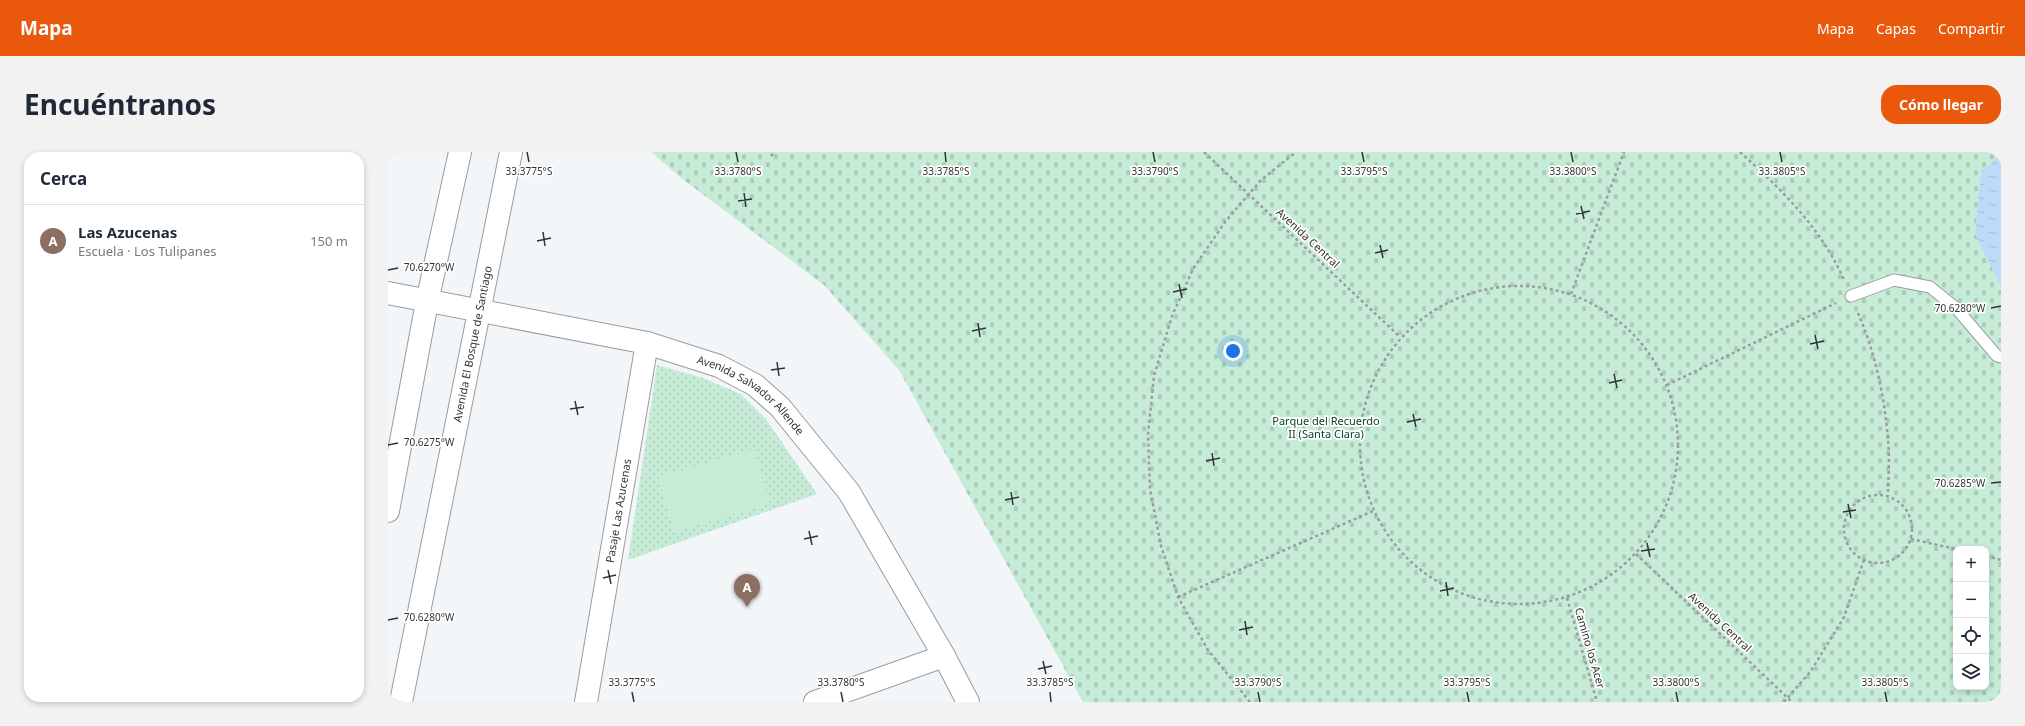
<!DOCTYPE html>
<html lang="es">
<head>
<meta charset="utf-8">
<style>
	:root { --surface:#fff; --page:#f2f2f3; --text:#1f2937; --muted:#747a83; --line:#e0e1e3; --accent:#ea580c }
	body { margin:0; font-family:"Noto Sans",sans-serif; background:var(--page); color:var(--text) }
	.controls { position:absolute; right:12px; bottom:12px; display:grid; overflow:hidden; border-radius:8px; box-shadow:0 2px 6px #0003 }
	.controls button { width:36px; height:36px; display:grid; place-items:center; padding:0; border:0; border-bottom:1px solid var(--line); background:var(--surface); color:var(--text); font:20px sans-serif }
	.you { position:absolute; left:845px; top:199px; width:14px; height:14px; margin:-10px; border:3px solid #fff; border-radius:50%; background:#1a73e8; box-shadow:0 0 0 6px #1a73e833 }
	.badge { display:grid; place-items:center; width:26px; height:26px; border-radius:50%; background:var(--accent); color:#fff; font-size:13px; font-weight:700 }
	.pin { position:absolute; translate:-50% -33px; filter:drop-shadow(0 1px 2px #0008) }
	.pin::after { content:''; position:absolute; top:21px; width:14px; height:12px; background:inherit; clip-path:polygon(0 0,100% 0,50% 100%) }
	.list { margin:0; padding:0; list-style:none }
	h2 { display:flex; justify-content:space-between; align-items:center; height:52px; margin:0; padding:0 16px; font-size:17px }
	h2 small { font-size:13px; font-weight:400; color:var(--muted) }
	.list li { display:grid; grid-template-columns:26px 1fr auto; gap:12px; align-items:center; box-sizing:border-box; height:72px; padding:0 16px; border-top:1px solid var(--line) }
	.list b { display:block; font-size:15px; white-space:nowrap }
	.list p { margin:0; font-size:13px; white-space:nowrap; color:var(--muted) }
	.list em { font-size:13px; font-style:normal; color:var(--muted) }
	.icon { flex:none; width:22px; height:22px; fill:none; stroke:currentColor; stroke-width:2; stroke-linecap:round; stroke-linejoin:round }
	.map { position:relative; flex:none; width:1613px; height:550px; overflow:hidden; border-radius:16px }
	header { display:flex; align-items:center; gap:24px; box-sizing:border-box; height:56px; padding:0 20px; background:var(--accent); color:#fff }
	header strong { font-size:19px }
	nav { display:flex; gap:22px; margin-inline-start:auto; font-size:14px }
	.intro { display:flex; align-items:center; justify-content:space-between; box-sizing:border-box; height:96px; padding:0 24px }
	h1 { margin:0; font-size:28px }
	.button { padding:10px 18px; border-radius:16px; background:var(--accent); color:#fff; font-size:14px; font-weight:700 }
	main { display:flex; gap:24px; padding:0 24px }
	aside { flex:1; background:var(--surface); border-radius:16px; box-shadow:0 2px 6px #0003 }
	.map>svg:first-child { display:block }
</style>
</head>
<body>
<header>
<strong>Mapa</strong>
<nav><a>Mapa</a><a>Capas</a><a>Compartir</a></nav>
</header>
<div class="intro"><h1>Encuéntranos</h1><a class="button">Cómo llegar</a></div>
<main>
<aside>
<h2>Cerca<small></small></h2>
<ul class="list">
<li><span class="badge" style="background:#8d6e63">A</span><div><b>Las Azucenas</b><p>Escuela · Los Tulipanes</p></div><em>150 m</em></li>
</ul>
</aside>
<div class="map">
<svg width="1613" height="550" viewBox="0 0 1613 550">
	<defs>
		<pattern id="grass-dots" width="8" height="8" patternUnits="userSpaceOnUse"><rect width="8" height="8" fill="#c6ecd7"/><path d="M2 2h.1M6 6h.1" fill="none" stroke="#abcbb9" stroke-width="1.8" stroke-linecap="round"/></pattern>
		<pattern id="cemetery-stones" width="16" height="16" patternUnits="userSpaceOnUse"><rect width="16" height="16" fill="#c6ecd7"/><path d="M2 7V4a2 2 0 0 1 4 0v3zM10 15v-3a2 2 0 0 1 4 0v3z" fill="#abcbb9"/></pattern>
		<pattern id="water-ripples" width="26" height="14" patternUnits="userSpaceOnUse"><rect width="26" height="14" fill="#bddbf8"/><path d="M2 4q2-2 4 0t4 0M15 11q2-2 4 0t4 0" fill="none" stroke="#a3bcd5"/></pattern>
	</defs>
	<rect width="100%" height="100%" fill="#f3f6f9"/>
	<!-- grass -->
	<polygon fill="url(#grass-dots)" points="269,213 315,226 353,242 378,267 429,342 240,408"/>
	<!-- cemetery -->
	<path fill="url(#cemetery-stones)" fill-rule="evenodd" d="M263,0H1613V550H695L511,218L436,133L293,26ZM1568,397H1598V535H1568Z"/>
	<!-- pitch -->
	<polygon fill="#c6ecd7" points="366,297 382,352 286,380 270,325"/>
	<!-- water -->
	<polygon fill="url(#water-ripples)" points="1613,2 1613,134 1587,82 1593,20"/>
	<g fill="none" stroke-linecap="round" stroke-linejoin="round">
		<defs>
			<polyline id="lane" points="1463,144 1506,128 1542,135 1568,156 1609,204 1613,205"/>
			<g id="street">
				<path id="s1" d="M13,550L123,0"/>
				<path id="s2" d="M198,550L259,191"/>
				<polyline points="427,550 556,504"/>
			</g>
			<g id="secondary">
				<path id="s3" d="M0,141L259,191L331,214L367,233L392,255L461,340L556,504L580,550"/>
				<polyline points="0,359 39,150 72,0"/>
			</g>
		</defs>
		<!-- lane casing -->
		<use href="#lane" stroke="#999c9f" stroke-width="13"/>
		<!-- street casing -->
		<use href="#street" stroke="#999c9f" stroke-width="24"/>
		<!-- secondary casing -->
		<use href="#secondary" stroke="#999c9f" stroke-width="24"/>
		<!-- path -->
		<g stroke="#9a9c9e" stroke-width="2.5" stroke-dasharray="3 3" stroke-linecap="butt">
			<polyline points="816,0 1012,185"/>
			<path d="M1352,0C1393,37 1434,77 1456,128"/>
			<polyline points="383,4 387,0"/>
			<circle cx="1131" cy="293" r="159"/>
			<polyline points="1183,142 1236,0"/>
			<path d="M1470,161C1487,200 1497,246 1500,289C1502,307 1500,326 1500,344"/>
			<polyline points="1279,233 1448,151"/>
			<circle cx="1490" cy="377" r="34"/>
			<polyline points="1523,387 1568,397"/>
			<polyline points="1248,402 1404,550"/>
			<polyline points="1598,404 1613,408"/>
			<polyline points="790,445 985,359"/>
			<polyline points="1179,446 1209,550"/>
			<polyline points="862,550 820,498 790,445 773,394 762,337 760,282 766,224 784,164 805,117 837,70 873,28 908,0"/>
			<polyline points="1396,550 1423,519 1456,465 1476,408"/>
		</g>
		<!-- lane -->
		<use href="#lane" stroke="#fff" stroke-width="11"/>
		<!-- street -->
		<use href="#street" stroke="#fff" stroke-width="22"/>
		<!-- secondary -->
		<use href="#secondary" stroke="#fff" stroke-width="22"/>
	</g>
	<!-- ticks -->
	<path fill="none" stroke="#323334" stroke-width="1.5" d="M139,0L141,10M348,0L350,10M557,0L558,10M765,0L767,10M974,0L976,10M1183,0L1185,10M1392,0L1394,10M356,41L358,55M350,49L364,47M1193,54L1196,67M1188,62L1202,59M155,80L157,94M149,89L163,86M992,93L995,106M987,101L1000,98M0,118L10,116M791,132L794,146M785,140L799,137M1603,156L1613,154M590,171L592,185M584,179L598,176M1427,183L1430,197M1422,192L1436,189M389,210L391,224M383,218L397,216M1226,222L1229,236M1221,231L1234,228M187,249L190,263M182,257L196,255M1025,262L1028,275M1019,270L1033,267M0,293L10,291M824,301L826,314M818,309L832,306M1603,331L1613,330M623,340L625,353M617,348L631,345M1460,352L1463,366M1455,360L1468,358M421,379L424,393M416,387L430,384M1259,391L1262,405M1253,399L1267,397M220,418L223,432M215,426L228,423M1058,430L1060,444M1052,439L1066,436M0,468L10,466M857,469L859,483M851,478L865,475M655,509L658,522M650,517L664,514M244,540L246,550M453,540L455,550M662,540L663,550M870,540L872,550M1079,540L1081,550M1288,540L1290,550M1497,540L1499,550"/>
	<g text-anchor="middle" stroke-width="3.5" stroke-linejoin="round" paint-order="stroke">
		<!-- street labels -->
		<g font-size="11" fill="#323334" stroke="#fff">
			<text transform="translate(920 86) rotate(43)" y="4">Avenida Central</text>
			<text dy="4" stroke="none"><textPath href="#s1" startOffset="365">Avenida El Bosque de Santiago</textPath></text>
			<text dy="4" stroke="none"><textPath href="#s3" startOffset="382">Avenida Salvador Allende</textPath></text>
			<text dy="4" stroke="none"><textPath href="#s2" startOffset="194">Pasaje Las Azucenas</textPath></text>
			<text transform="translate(1332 470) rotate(43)" y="4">Avenida Central</text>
			<text transform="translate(1202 496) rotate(74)" y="4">Camino los Acer</text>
		</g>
		<!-- park labels -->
		<g font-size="11" fill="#073c27" stroke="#fff">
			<text x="938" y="273">Parque del Recuerdo<tspan x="938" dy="13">II (Santa Clara)</tspan></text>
		</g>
	</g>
	<g font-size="10" text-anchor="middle" fill="#323334" stroke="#fff" stroke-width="3.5" stroke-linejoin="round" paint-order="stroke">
		<text x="141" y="23">33.3775°S</text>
		<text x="350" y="23">33.3780°S</text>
		<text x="558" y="23">33.3785°S</text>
		<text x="767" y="23">33.3790°S</text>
		<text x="976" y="23">33.3795°S</text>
		<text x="1185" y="23">33.3800°S</text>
		<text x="1394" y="23">33.3805°S</text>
		<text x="41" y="119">70.6270°W</text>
		<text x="1572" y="160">70.6280°W</text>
		<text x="41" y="294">70.6275°W</text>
		<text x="1572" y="335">70.6285°W</text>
		<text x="41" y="469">70.6280°W</text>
		<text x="244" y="534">33.3775°S</text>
		<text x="453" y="534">33.3780°S</text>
		<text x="662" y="534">33.3785°S</text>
		<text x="870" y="534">33.3790°S</text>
		<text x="1079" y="534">33.3795°S</text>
		<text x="1288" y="534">33.3800°S</text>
		<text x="1497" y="534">33.3805°S</text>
	</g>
</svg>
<div class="controls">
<button>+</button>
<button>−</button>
<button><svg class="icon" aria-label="locate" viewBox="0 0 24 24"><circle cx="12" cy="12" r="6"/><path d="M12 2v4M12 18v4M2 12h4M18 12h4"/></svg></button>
<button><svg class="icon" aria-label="layers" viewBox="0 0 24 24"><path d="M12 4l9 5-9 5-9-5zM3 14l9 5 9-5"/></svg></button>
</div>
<div class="you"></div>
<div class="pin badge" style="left:359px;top:455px;background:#8d6e63">A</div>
</div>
</main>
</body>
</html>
